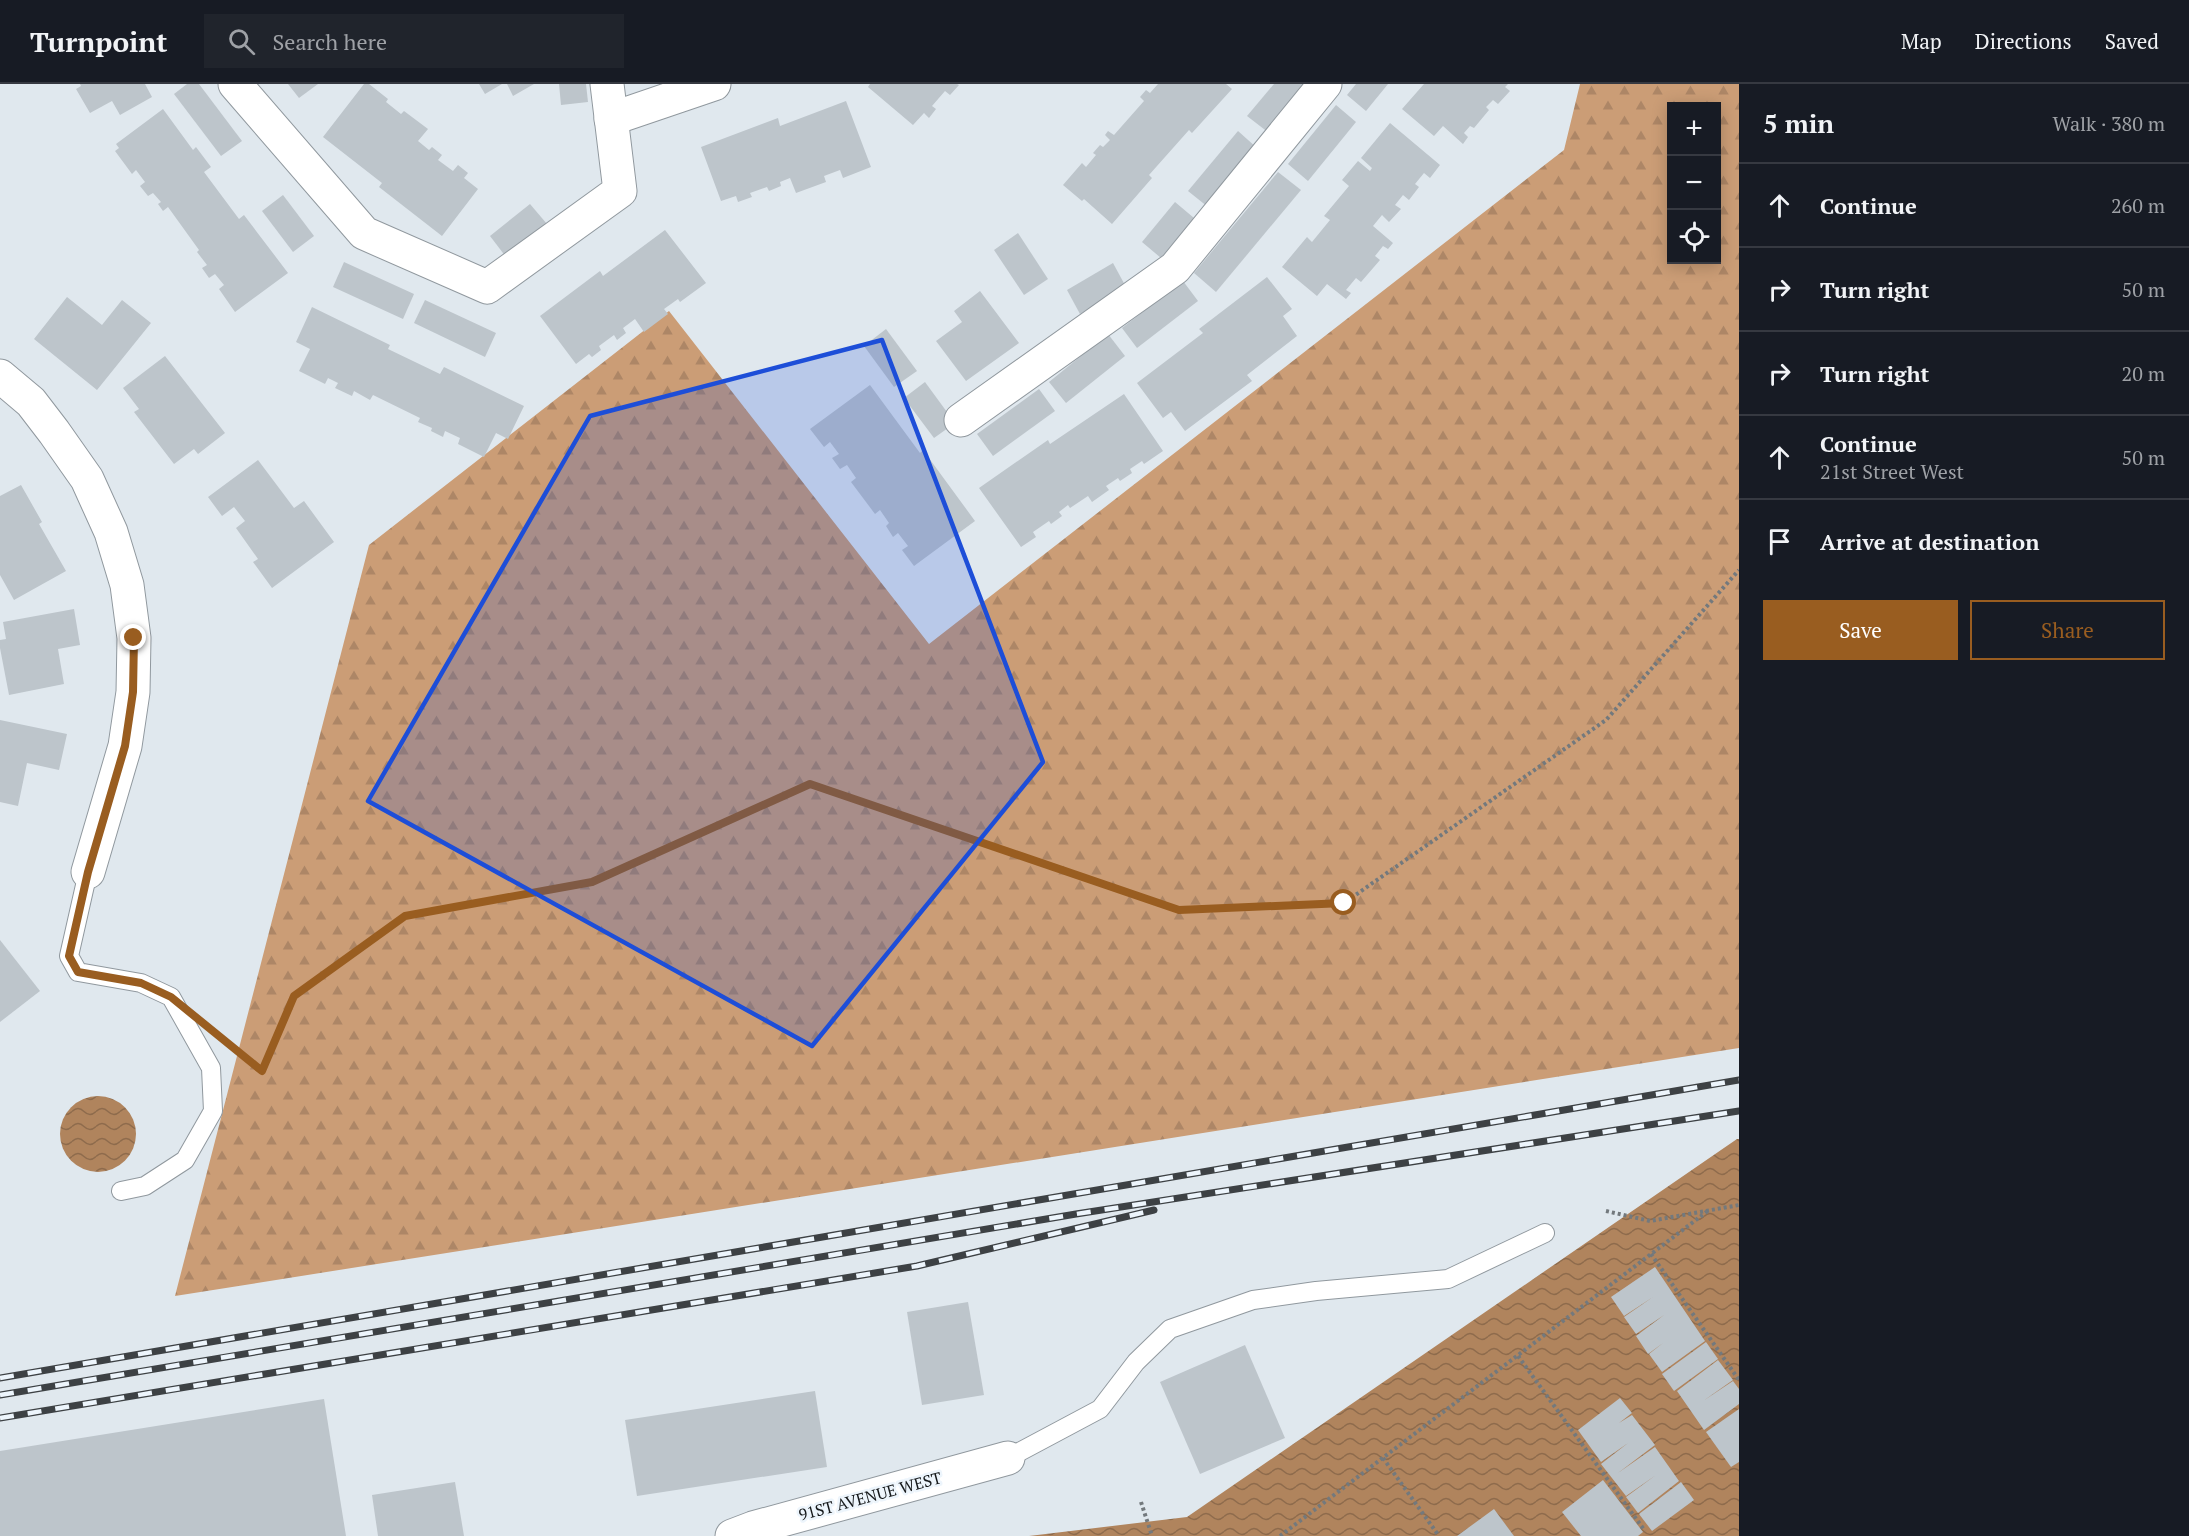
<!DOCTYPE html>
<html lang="en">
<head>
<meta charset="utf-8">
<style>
	:root { --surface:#171b24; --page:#20242c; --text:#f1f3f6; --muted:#9ea1a6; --line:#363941; --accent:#995d20 }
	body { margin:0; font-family:"PT Serif",serif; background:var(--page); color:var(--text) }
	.controls { position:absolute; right:18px; top:18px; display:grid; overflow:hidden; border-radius:0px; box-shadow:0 3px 15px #0003 }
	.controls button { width:54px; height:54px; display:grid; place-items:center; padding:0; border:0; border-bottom:2px solid var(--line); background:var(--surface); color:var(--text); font:30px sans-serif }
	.stop { position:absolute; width:18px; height:18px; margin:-14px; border:4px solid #995d20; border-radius:50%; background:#fff }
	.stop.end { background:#995d20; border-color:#fff; box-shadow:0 2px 6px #0008 }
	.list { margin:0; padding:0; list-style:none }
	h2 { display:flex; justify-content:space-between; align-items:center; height:78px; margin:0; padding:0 24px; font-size:26px }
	h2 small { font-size:20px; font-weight:400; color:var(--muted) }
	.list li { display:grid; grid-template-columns:39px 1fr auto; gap:18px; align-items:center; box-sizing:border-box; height:84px; padding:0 24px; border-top:2px solid var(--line) }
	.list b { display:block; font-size:22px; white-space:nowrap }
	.list p { margin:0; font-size:20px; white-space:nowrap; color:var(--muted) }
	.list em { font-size:20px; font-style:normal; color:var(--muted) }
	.actions { display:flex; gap:12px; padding:18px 24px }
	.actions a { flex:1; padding:14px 0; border:2px solid var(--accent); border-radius:0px; text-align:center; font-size:21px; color:var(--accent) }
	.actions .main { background:var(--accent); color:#fff }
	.icon { flex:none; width:33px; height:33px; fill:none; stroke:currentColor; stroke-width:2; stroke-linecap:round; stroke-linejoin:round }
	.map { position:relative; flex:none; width:1739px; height:1452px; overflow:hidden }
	header { display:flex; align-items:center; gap:36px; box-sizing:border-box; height:84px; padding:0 30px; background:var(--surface); border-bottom:2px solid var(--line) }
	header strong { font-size:28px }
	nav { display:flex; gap:33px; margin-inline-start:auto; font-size:21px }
	.search { width:420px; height:54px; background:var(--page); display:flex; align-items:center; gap:15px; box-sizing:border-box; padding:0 21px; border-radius:0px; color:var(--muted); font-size:22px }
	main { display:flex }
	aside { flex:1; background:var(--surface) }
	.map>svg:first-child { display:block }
</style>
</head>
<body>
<header>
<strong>Turnpoint</strong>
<div class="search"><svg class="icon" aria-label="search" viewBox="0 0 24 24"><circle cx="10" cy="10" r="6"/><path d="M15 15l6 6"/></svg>Search here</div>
<nav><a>Map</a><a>Directions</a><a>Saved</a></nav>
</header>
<main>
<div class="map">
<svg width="1739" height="1452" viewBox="0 0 1739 1452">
	<defs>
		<pattern id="forest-firs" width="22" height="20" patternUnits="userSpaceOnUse" patternTransform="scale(1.5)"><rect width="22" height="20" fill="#cb9d76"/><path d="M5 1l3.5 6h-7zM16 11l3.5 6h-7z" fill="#ad8666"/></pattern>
		<pattern id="water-waves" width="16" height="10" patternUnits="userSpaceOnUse" patternTransform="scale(1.5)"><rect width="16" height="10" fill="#b0845d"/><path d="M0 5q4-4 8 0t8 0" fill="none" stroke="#8e6b4c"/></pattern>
	</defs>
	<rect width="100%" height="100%" fill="#e0e8ee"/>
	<!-- forest -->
	<path fill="url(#forest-firs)" fill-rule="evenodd" d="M1580,0H1739V964L175,1212L369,461L669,227L929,560L1564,66ZM1672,22H1716V176H1672Z"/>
	<!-- water -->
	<g fill="url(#water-waves)">
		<circle cx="98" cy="1050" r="38"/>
		<polygon points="1737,1055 1739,1055 1739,1452 1029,1452 1187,1433"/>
	</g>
	<!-- building -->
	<g fill="#bdc5cb">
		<polygon points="80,0 145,0 152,13 120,31 112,17 90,29 76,5 81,2"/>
		<polygon points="187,0 199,0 242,57 221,72 174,10"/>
		<polygon points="288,0 318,0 299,14"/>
		<polygon points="364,0 369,0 388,15 386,18 401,30 404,27 428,45 418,57 429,66 432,63 442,71 438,76 453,87 458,81 468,89 464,94 478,105 442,152 379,103 382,99 323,53"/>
		<polygon points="479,0 502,0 485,10"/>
		<polygon points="507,0 534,0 513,12"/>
		<polygon points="559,0 586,0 588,18 561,21"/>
		<polygon points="870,0 957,0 959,1 950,11 945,7 932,22 936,25 929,34 924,29 913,41 868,3"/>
		<polygon points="1158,0 1226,0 1232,5 1192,49 1189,46 1149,91 1152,94 1112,140 1084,115 1082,117 1063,101 1082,79 1086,83 1096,71 1093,69 1100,61 1103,63 1110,56 1105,51 1108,47 1114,51 1144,17 1140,13 1146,6 1150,9"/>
		<polygon points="1274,0 1309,0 1269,49 1247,32"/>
		<polygon points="1356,0 1388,0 1366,27 1347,11"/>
		<polygon points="1424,0 1508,0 1505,3 1510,7 1498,20 1493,16 1486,23 1489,26 1474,44 1470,42 1464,49 1468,53 1463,60 1443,42 1434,52 1402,25"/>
		<polygon points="846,17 871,83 843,94 840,86 824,92 826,98 796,109 790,94 780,98 781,102 769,107 767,103 750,109 752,113 738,118 736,112 721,117 701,63 778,34 780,42"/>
		<polygon points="1336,21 1356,38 1308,97 1288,80"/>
		<polygon points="163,25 193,66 196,63 211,83 204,88 239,135 244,131 288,189 235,228 219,205 224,201 215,190 209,194 202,184 207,181 197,168 199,166 168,123 163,127 158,120 161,118 153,109 148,112 140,102 145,98 136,86 132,90 115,67 119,64 116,60"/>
		<polygon points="1390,39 1440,81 1430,94 1424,89 1415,100 1419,103 1409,116 1403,111 1395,121 1401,125 1389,138 1382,131 1373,142 1393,159 1388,165 1383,162 1375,172 1380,176 1361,198 1356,194 1346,206 1351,209 1346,215 1327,200 1317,212 1282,183 1307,153 1312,158 1330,136 1324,132 1349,102 1342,96 1358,77 1370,87 1372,84 1361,74"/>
		<polygon points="1238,47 1257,64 1208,123 1188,107"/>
		<polygon points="1278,88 1301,106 1216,208 1194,189"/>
		<polygon points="283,111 314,152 293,168 262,127"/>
		<polygon points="1175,118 1194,134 1161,174 1142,158"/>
		<polygon points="530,120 547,140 506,173 490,152"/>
		<polygon points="665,146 706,199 680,218 678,215 664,225 668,230 644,248 635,235 623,244 626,249 617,256 614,251 599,262 601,266 592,273 589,270 576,280 540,232 600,187 603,192"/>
		<polygon points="1018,149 1048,195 1024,211 994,166"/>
		<polygon points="344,178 414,210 403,235 333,203"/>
		<polygon points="1113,179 1126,203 1080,230 1067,206"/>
		<polygon points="1267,193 1292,225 1283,232 1297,252 1247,291 1252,297 1185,347 1171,328 1163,334 1137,299 1203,249 1199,245"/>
		<polygon points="1183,197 1198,217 1137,264 1122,244"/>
		<polygon points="980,207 1019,259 966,297 936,257 962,238 954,227"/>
		<polygon points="67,213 102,241 122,216 151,239 97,306 34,255"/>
		<polygon points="425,216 496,249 485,273 414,239"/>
		<polygon points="312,223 390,261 388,265 440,290 444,283 524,322 508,355 496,349 484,373 458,360 460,354 445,347 443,353 431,347 432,344 418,338 420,334 373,311 370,316 354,307 352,312 335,304 338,299 328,294 325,300 299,287 310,265 296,258"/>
		<polygon points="886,245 917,287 894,303 864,262"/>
		<polygon points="1108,250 1125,272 1066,319 1049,298"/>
		<polygon points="165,272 225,349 198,370 194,365 174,380 134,328 139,325 123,304"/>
		<polygon points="925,298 955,339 934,354 904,314"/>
		<polygon points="870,301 920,369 923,366 975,437 914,482 902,466 908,462 898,449 893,453 886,442 889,439 880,426 875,430 851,398 856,394 847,381 840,385 832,374 839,370 830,358 824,363 810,345"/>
		<polygon points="1039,305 1055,327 993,372 977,350"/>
		<polygon points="1124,310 1163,367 1144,380 1142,377 1130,385 1132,389 1120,397 1118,394 1106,402 1109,406 1092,418 1088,412 1070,424 1068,421 1059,428 1062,432 1051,440 1049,437 1033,448 1036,453 1021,463 979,404 1048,356 1050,360"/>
		<polygon points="258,376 294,424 304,417 334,458 272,504 253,478 258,475 236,444 245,437 234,423 222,432 208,413"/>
		<polygon points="21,401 42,438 39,440 66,487 14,516 0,491 0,412"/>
		<polygon points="74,525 80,561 58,565 64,600 9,611 0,564 0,556 6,555 3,538"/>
		<polygon points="0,636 67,650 59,686 27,679 18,722 0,718"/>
		<polygon points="0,856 40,907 0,938"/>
		<polygon points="1655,1183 1705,1257 1662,1288 1649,1270 1663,1259 1648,1270 1636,1252 1664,1231 1636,1250 1624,1233 1653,1213 1624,1232 1611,1213"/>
		<polygon points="968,1218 984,1311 922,1321 907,1228"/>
		<polygon points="1706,1258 1718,1275 1674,1307 1662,1290"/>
		<polygon points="1245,1261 1285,1354 1200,1390 1160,1298"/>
		<polygon points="1718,1276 1733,1296 1703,1317 1733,1297 1739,1305 1739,1320 1704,1346 1677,1307"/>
		<polygon points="815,1307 827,1383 637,1412 625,1336"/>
		<polygon points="1620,1314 1632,1329 1619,1339 1632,1331 1655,1361 1618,1389 1655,1363 1679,1397 1638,1429 1626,1413 1656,1391 1626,1412 1601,1380 1628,1359 1601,1378 1578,1346"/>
		<polygon points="324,1315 346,1452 0,1452 0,1367"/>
		<polygon points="1739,1325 1739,1378 1731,1383 1706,1348"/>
		<polygon points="1603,1396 1643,1448 1638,1452 1581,1452 1562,1428"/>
		<polygon points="455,1398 464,1452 378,1452 372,1411"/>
		<polygon points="1681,1398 1694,1416 1652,1447 1639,1430"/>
		<polygon points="1494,1425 1514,1452 1457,1452"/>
	</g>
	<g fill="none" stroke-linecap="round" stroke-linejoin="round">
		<defs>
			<g id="lane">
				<polyline points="88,788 69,872 78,888 141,899 171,913 211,984 213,1027 185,1076 145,1102 121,1107"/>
				<polyline points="1008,1374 1100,1325 1136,1278 1170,1245 1253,1216 1316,1207 1448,1195 1545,1149"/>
			</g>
			<g id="street">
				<polyline points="235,0 364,149 487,203 620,107 607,0"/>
				<polyline points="611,35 714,0"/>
				<polyline points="0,292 31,318 54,348 87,395 111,448 127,501 134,554 133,608 125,662 88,788"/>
				<polyline points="961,336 1175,184 1325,0"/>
				<polyline points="732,1452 753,1444 1008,1374"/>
			</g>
		</defs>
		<!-- lane casing -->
		<use href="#lane" stroke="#90989e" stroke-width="20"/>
		<!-- street casing -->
		<use href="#street" stroke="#90989e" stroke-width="35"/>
		<!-- path -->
		<g stroke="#73797d" stroke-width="4" stroke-dasharray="3 3" stroke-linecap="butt">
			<polyline points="225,956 263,987 294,912 405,832 592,798 810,700 1179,826 1344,819 1606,636 1739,486"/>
			<polyline points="1606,1127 1650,1137 1739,1121"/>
			<polyline points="1651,1170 1739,1296"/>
			<polyline points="1518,1272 1645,1447"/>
			<polyline points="1383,1374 1439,1452"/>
			<polyline points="1141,1418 1152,1452"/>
			<polyline points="1280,1452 1709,1126"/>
		</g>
		<!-- lane -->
		<use href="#lane" stroke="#fff" stroke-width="18"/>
		<!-- street -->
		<use href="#street" stroke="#fff" stroke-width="33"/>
		<defs>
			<g id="rail">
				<polyline points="0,1294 1739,996"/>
				<polyline points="0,1311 1076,1130 1739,1027"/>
				<polyline points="0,1334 917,1182 1154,1126"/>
			</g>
		</defs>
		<!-- rail casing -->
		<use href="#rail" stroke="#3d4144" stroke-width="7"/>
		<!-- rail -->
		<use href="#rail" stroke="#edf5fc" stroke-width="4.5" stroke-dasharray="14" stroke-linecap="butt"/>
	</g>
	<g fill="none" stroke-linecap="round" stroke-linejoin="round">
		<!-- route -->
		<polyline stroke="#995d20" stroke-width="8" points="134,554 133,608 125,662 88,788 69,872 78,888 141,899 171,913 262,987 294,912 405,832 592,798 810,700 1179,826 1344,819"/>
	</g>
	<!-- marked area -->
	<path fill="#1d4ed8" fill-opacity="0.2" stroke="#1d4ed8" stroke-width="4.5" stroke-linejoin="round" d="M882,256L1043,678L812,962L368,717L590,332Z"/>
	<g text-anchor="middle" stroke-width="5" stroke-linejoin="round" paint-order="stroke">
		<!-- street labels -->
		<g font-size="16" fill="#15181a" stroke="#edf5fc">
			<text transform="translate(870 1412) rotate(-15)" y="6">91ST AVENUE WEST</text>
		</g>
	</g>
</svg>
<div class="controls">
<button>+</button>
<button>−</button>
<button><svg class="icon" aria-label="locate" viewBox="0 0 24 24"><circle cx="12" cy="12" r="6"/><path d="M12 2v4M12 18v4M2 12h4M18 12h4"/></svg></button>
</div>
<div class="stop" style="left:1344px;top:819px"></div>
<div class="stop end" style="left:134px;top:554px"></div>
</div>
<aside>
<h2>5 min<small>Walk · 380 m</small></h2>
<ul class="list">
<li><svg class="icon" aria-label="ahead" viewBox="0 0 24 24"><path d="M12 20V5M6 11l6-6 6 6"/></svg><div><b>Continue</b></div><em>260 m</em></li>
<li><svg class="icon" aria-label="right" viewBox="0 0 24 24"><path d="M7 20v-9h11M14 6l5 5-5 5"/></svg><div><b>Turn right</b></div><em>50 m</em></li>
<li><svg class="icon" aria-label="right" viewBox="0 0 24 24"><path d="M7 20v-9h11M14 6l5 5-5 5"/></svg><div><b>Turn right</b></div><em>20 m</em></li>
<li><svg class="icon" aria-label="ahead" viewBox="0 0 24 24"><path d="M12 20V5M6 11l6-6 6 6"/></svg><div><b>Continue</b><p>21st Street West</p></div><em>50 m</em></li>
<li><svg class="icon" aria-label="arrive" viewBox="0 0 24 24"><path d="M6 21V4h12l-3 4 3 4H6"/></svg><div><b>Arrive at destination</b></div></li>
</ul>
<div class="actions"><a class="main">Save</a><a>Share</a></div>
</aside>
</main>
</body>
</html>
